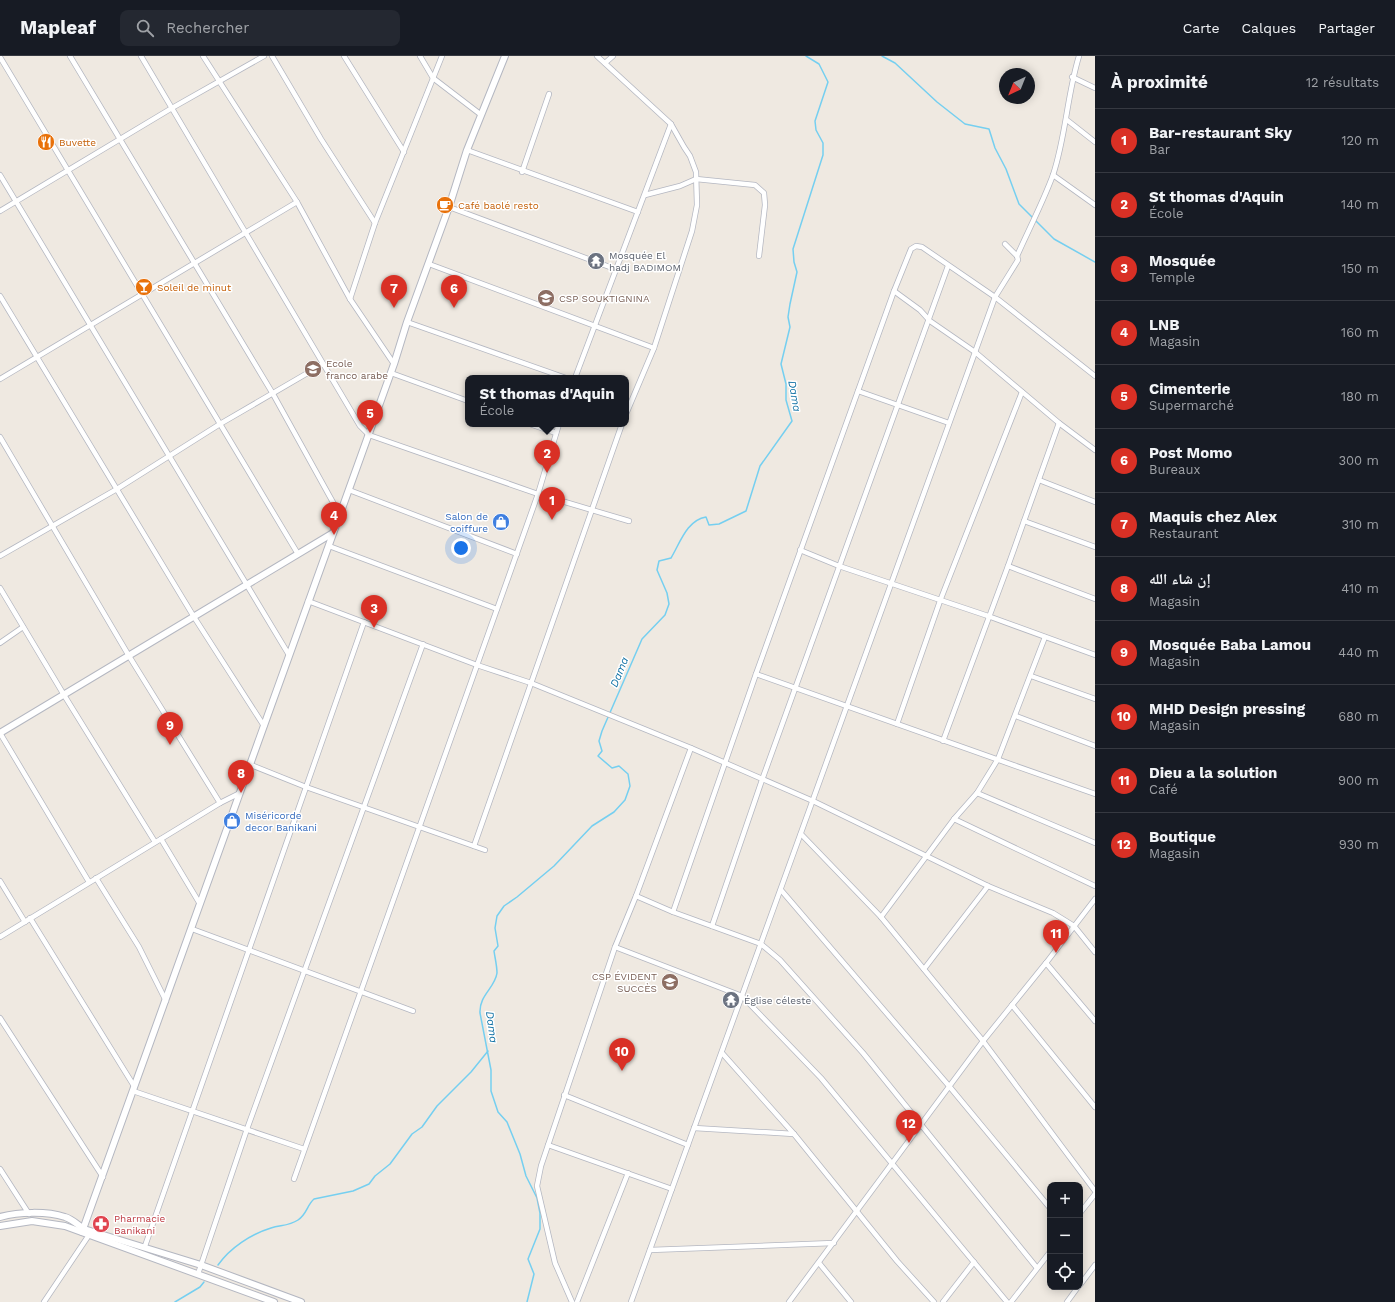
<!DOCTYPE html>
<html lang="fr">
<head>
<meta charset="utf-8">
<style>
	:root { --surface:#171b24; --page:#242831; --text:#f1f3f6; --muted:#9ea1a6; --line:#363941; --accent:#d93025 }
	body { margin:0; font-family:"Work Sans","Noto Naskh Arabic",sans-serif; background:var(--page); color:var(--text) }
	.controls { position:absolute; right:12px; bottom:12px; display:grid; overflow:hidden; border-radius:8px; box-shadow:0 2px 10px #0003 }
	.controls button { width:36px; height:36px; display:grid; place-items:center; padding:0; border:0; border-bottom:1px solid var(--line); background:var(--surface); color:var(--text); font:20px sans-serif }
	.compass { position:absolute; left:999px; top:12px; width:36px; height:36px; border-radius:50%; background:var(--surface); box-shadow:0 2px 10px #0003; rotate:223deg }
	.you { position:absolute; left:461px; top:492px; width:14px; height:14px; margin:-10px; border:3px solid #fff; border-radius:50%; background:#1a73e8; box-shadow:0 0 0 6px #1a73e833 }
	.badge { display:grid; place-items:center; width:26px; height:26px; border-radius:50%; background:var(--accent); color:#fff; font-size:13px; font-weight:700 }
	.pin { position:absolute; translate:-50% -33px; filter:drop-shadow(0 1px 2px #0008) }
	.pin::after { content:''; position:absolute; top:21px; width:14px; height:12px; background:inherit; clip-path:polygon(0 0,100% 0,50% 100%) }
	.popup { position:absolute; left:465px; top:319px; width:164px; height:52px; box-sizing:border-box; display:grid; place-content:center; border-radius:8px; background:var(--surface); filter:drop-shadow(0 1px 3px #0005); font-size:13px; white-space:nowrap; color:var(--muted) }
	.popup b { font-size:15px; color:var(--text) }
	.popup::after { content:''; position:absolute; left:50%; top:100%; margin-left:-8px; border:8px solid transparent; border-top-color:var(--surface) }
	.list { margin:0; padding:0; list-style:none }
	h2 { display:flex; justify-content:space-between; align-items:center; height:52px; margin:0; padding:0 16px; font-size:17px }
	h2 small { font-size:13px; font-weight:400; color:var(--muted) }
	.list li { display:grid; grid-template-columns:26px 1fr auto; gap:12px; align-items:center; box-sizing:border-box; height:64px; padding:0 16px; border-top:1px solid var(--line) }
	.list b { display:block; font-size:15px; white-space:nowrap }
	.list p { margin:0; font-size:13px; white-space:nowrap; color:var(--muted) }
	.list em { font-size:13px; font-style:normal; color:var(--muted) }
	.icon { flex:none; width:22px; height:22px; fill:none; stroke:currentColor; stroke-width:2; stroke-linecap:round; stroke-linejoin:round }
	.map { position:relative; flex:none; width:1095px; height:1246px; overflow:hidden }
	header { display:flex; align-items:center; gap:24px; box-sizing:border-box; height:56px; padding:0 20px; background:var(--surface); border-bottom:1px solid var(--line) }
	header strong { font-size:19px }
	nav { display:flex; gap:22px; margin-inline-start:auto; font-size:14px }
	.search { width:280px; height:36px; background:var(--page); display:flex; align-items:center; gap:10px; box-sizing:border-box; padding:0 14px; border-radius:8px; color:var(--muted); font-size:15px }
	main { display:flex }
	aside { flex:1; background:var(--surface) }
	.map>svg:first-child { display:block }
</style>
</head>
<body>
<header>
<strong>Mapleaf</strong>
<div class="search"><svg class="icon" aria-label="search" viewBox="0 0 24 24"><circle cx="10" cy="10" r="6"/><path d="M15 15l6 6"/></svg>Rechercher</div>
<nav><a>Carte</a><a>Calques</a><a>Partager</a></nav>
</header>
<main>
<div class="map">
<svg width="1095" height="1246" viewBox="0 0 1095 1246">
	<rect width="100%" height="100%" fill="#efe9e1"/>
	<g fill="none" stroke-linecap="round" stroke-linejoin="round">
		<!-- stream -->
		<g stroke="#75cff0" stroke-width="1.5">
			<polyline points="882,0 895,7 937,46 965,68 989,73 995,92 1006,113 1019,148 1054,183 1095,206"/>
			<path d="M218,1209C230,1192 251,1178 271,1172C281,1169 289,1170 298,1164C307,1158 307,1149 314,1143L353,1135L369,1128L375,1120L390,1108L412,1078L422,1071L437,1050L471,1016L488,995"/>
			<polyline points="175,1246 200,1231 204,1226"/>
			<path d="M527,1246L534,1218L528,1203L540,1173V1157L537,1142L526,1120L520,1098L507,1066L498,1056L491,1035V1014L480,957C479,939 495,932 497,917C497,910 495,902 494,895L498,890L495,872L497,860L504,850L517,841L554,810L592,770L614,756L625,744L630,730L628,718L619,710L612,712L598,700L602,695L599,685L602,675L642,583L665,559L669,548L667,537L657,514L659,505L671,502C680,487 687,464 706,461L709,469L719,468L746,455L760,410L792,365L786,344V328L781,308L790,271L788,261L790,248L797,216L794,206L793,193L823,99V87L816,74L815,65L828,26L819,8L806,0"/>
		</g>
		<defs>
			<g id="minor">
				<polyline points="70,0 273,338 340,459"/>
				<polyline points="141,0 360,370 369,379 538,438 629,465"/>
				<polyline points="203,0 297,146 350,243 394,308"/>
				<polyline points="272,0 321,83 375,167"/>
				<polyline points="344,0 404,96"/>
				<polyline points="420,0 433,22 480,58"/>
				<polyline points="597,0 671,68 684,91 690,100 696,116 697,149 692,175 654,292 626,358"/>
				<polyline points="0,1 298,498"/>
				<polyline points="605,7 613,0"/>
				<polyline points="1072,21 1095,32"/>
				<polyline points="1067,64 1095,86"/>
				<polyline points="467,94 638,156"/>
				<polyline points="522,116 549,38"/>
				<polyline points="0,119 289,599"/>
				<polyline points="1053,119 1095,149"/>
				<polyline points="645,139 680,130 696,123 755,129 764,137 765,149 759,200"/>
				<polyline points="449,151 615,213"/>
				<polyline points="0,155 172,52 264,0"/>
				<path d="M1017,200C1029,173 1043,146 1053,119C1066,80 1067,39 1079,0"/>
				<polyline points="429,208 654,292"/>
				<polyline points="894,235 920,254 930,265 975,296 1059,367 1095,394"/>
				<polyline points="0,240 194,561 264,670"/>
				<polyline points="350,243 375,167 442,0"/>
				<polyline points="407,266 566,322"/>
				<polyline points="391,317 468,345"/>
				<polyline points="575,322 671,68"/>
				<polyline points="0,323 297,146"/>
				<polyline points="858,335 949,367"/>
				<polyline points="530,368 556,377"/>
				<polyline points="0,381 129,600 220,747"/>
				<polyline points="1039,424 1095,446"/>
				<polyline points="349,434 517,498"/>
				<polyline points="1024,465 1095,491"/>
				<polyline points="329,490 497,553"/>
				<polyline points="800,494 839,510 988,560 1095,599"/>
				<polyline points="0,500 117,433 220,368 323,308"/>
				<polyline points="1008,510 1095,543"/>
				<polyline points="0,532 64,639 155,786"/>
				<polyline points="308,545 477,609 531,627 691,692 813,745 988,830 1053,857 1074,870 1095,896"/>
				<polyline points="0,587 23,571"/>
				<polyline points="756,618 1095,738"/>
				<polyline points="1031,620 1095,643"/>
				<polyline points="1016,660 1095,690"/>
				<polyline points="897,668 940,545 1022,336"/>
				<polyline points="0,677 89,826"/>
				<polyline points="943,685 1008,510 1059,367"/>
				<polyline points="251,709 306,731 485,794"/>
				<polyline points="977,737 1095,787"/>
				<polyline points="954,763 1095,830"/>
				<polyline points="801,778 881,861 983,985 1095,1135"/>
				<polyline points="161,783 200,848"/>
				<polyline points="474,790 622,368"/>
				<polyline points="96,822 139,891 166,945"/>
				<polyline points="0,825 25,866"/>
				<polyline points="781,834 949,1030 1050,1152"/>
				<polyline points="636,840 673,856 761,888 780,904 863,997 1037,1212"/>
				<polyline points="673,856 756,618 894,235 911,193 916,190 922,191 995,241 1095,320"/>
				<polyline points="881,861 954,763 977,737 998,703 1045,581"/>
				<polyline points="30,862 134,1030"/>
				<polyline points="712,870 762,724 948,210"/>
				<polyline points="192,873 413,955"/>
				<polyline points="0,881 220,747 240,737"/>
				<polyline points="615,891 742,940 821,1022 1007,1246"/>
				<polyline points="1046,907 1095,965"/>
				<polyline points="924,913 988,830"/>
				<polyline points="1012,949 1095,1051"/>
				<polyline points="0,962 103,1121"/>
				<polyline points="722,997 794,1078 897,1205 934,1246"/>
				<polyline points="133,1035 304,1093"/>
				<polyline points="564,1039 688,1089"/>
				<polyline points="694,1072 794,1078"/>
				<polyline points="548,1089 672,1133"/>
				<polyline points="0,1113 29,1158"/>
				<polyline points="294,1123 538,438 559,368"/>
				<polyline points="1080,1157 1095,1138"/>
				<polyline points="145,1190 364,566"/>
				<polyline points="650,1194 834,1187"/>
				<polyline points="819,1207 851,1246"/>
				<polyline points="198,1218 247,1073 423,588"/>
				<polyline points="1080,1229 1095,1209"/>
				<polyline points="44,1246 89,1179"/>
				<polyline points="572,1246 555,1207 537,1130 541,1110 615,891 636,840 691,692"/>
				<polyline points="577,1246 628,1117"/>
				<polyline points="631,1246 995,241 1018,204 1017,200 1005,188"/>
				<polyline points="789,1246 983,985 1046,907 1095,843"/>
				<polyline points="943,1246 974,1206"/>
				<polyline points="1011,1246 1050,1196"/>
				<polyline points="1067,1246 1078,1231"/>
			</g>
			<g id="tertiary">
				<polyline points="0,677 333,477"/>
				<path d="M0,1161C19,1156 46,1155 65,1161C72,1163 78,1169 84,1173L201,1209L301,1246"/>
				<polyline points="0,1170 32,1165 65,1170 274,1246"/>
				<polyline points="82,1176 394,308 407,266 449,151 467,94 505,0"/>
			</g>
		</defs>
		<!-- minor casing -->
		<use href="#minor" stroke="#b4b7c1" stroke-width="6"/>
		<!-- tertiary casing -->
		<use href="#tertiary" stroke="#b4b7c1" stroke-width="8"/>
		<!-- minor -->
		<use href="#minor" stroke="#fff" stroke-width="4.5"/>
		<!-- tertiary -->
		<use href="#tertiary" stroke="#fff" stroke-width="6"/>
	</g>
	<!-- icons -->
	<defs>
		<symbol id="restaurant-disc" viewBox="-11 -11 22 22"><circle r="9.5" fill="#e8710a" stroke="#fff"/><path d="M-5-6h1v4h1v-4h1v4h1v-4h1v5L-1.5 .5V6h-2V.5L-5-1ZM5-6V6H3V1.5H1.5Q1.5-4 5-6Z" fill="#fff"/></symbol>
		<symbol id="cafe-disc" viewBox="-11 -11 22 22"><circle r="9.5" fill="#e8710a" stroke="#fff"/><path d="M-5.5-4.5H6V0H3Q3 3.5 0 3.5H-2.5Q-5.5 3.5-5.5 0ZM3-3.2v2h1.7v-2ZM-6 4.5H4V6H-6Z" fill="#fff"/></symbol>
		<symbol id="temple-disc" viewBox="-11 -11 22 22"><circle r="9.5" fill="#6b7280" stroke="#fff"/><path d="M0-6L5-2H3V0L6.5 2.5H4V6H1.5V3h-3V6H-4V2.5H-6.5L-3 0V-2H-5Z" fill="#fff"/></symbol>
		<symbol id="bar-disc" viewBox="-11 -11 22 22"><circle r="9.5" fill="#e8710a" stroke="#fff"/><path d="M-6-5H6L.8 .8V4.5H3.5V6h-7V4.5H-.8V.8Z" fill="#fff"/></symbol>
		<symbol id="school-disc" viewBox="-11 -11 22 22"><circle r="9.5" fill="#8d6e63" stroke="#fff"/><path d="M0-5L7-2L0 1L-7-2ZM-4 1L0 2.5L4 1V4Q0 6-4 4Z" fill="#fff"/></symbol>
		<symbol id="university-disc" viewBox="-11 -11 22 22"><circle r="9.5" fill="#8d6e63" stroke="#fff"/><path d="M0-5L7-2L0 1L-7-2ZM-4 1L0 2.5L4 1V4Q0 6-4 4Z" fill="#fff"/></symbol>
		<symbol id="shop-disc" viewBox="-11 -11 22 22"><circle r="9.5" fill="#3f7fe0" stroke="#fff"/><path d="M-5-2.5h2.3a2.7 3.5 0 0 1 5.4 0H5L5.5 6h-11ZM-1.5-2.5h3a1.5 2.3 0 0 0-3 0Z" fill="#fff"/></symbol>
		<symbol id="pharmacy-disc" viewBox="-11 -11 22 22"><circle r="9.5" fill="#e0444e" stroke="#fff"/><path d="M-2-6h4v4h4v4h-4v4h-4v-4h-4v-4h4Z" fill="#fff"/></symbol>
	</defs>
	<g fill-rule="evenodd">
		<use href="#restaurant-disc" x="36" y="76" width="20" height="20"/>
		<use href="#cafe-disc" x="435" y="139" width="20" height="20"/>
		<use href="#temple-disc" x="586" y="195" width="20" height="20"/>
		<use href="#bar-disc" x="134" y="221" width="20" height="20"/>
		<use href="#school-disc" x="536" y="232" width="20" height="20"/>
		<use href="#university-disc" x="303" y="303" width="20" height="20"/>
		<use href="#shop-disc" x="491" y="456" width="20" height="20"/>
		<use href="#shop-disc" x="222" y="755" width="20" height="20"/>
		<use href="#school-disc" x="660" y="916" width="20" height="20"/>
		<use href="#temple-disc" x="721" y="934" width="20" height="20"/>
		<use href="#pharmacy-disc" x="91" y="1158" width="20" height="20"/>
	</g>
	<g text-anchor="middle" stroke-width="3" stroke-linejoin="round" paint-order="stroke">
		<!-- food labels -->
		<g font-size="10" fill="#c56008" stroke="#fff" text-anchor="start">
			<text x="59" y="90">Buvette</text>
			<text x="458" y="153">Café baolé resto</text>
			<text x="157" y="235">Soleil de minut</text>
		</g>
		<!-- worship labels -->
		<g font-size="10" fill="#5b616d" stroke="#fff" text-anchor="start">
			<text x="609" y="203">Mosquée El<tspan x="609" dy="12">hadj BADIMOM</tspan></text>
			<text x="744" y="948">Église céleste</text>
		</g>
		<!-- education labels -->
		<g font-size="10" fill="#785e54" stroke="#fff" text-anchor="start">
			<text x="559" y="246">CSP SOUKTIGNINA</text>
			<text x="326" y="311">Ecole<tspan x="326" dy="12">franco arabe</tspan></text>
			<text x="657" y="924" text-anchor="end">CSP ÉVIDENT<tspan x="657" dy="12">SUCCÈS</tspan></text>
		</g>
		<!-- shop labels -->
		<g font-size="10" fill="#366cbe" stroke="#fff" text-anchor="end">
			<text x="488" y="464">Salon de<tspan x="488" dy="12">coiffure</tspan></text>
			<text x="245" y="763" text-anchor="start">Miséricorde<tspan x="245" dy="12">decor Banikani</tspan></text>
		</g>
		<!-- health labels -->
		<g font-size="10" fill="#be3a42" stroke="#fff" text-anchor="start">
			<text x="114" y="1166">Pharmacie<tspan x="114" dy="12">Banikani</tspan></text>
		</g>
		<!-- water labels -->
		<g font-size="11" font-style="italic" fill="#0d6fa3" stroke="#fff">
			<text transform="translate(795 340) rotate(80)" y="4">Dama</text>
			<text transform="translate(619 616) rotate(-68)" y="4">Dama</text>
			<text transform="translate(492 971) rotate(83)" y="4">Dama</text>
		</g>
	</g>
</svg>
<div class="controls">
<button>+</button>
<button>−</button>
<button><svg class="icon" aria-label="locate" viewBox="0 0 24 24"><circle cx="12" cy="12" r="6"/><path d="M12 2v4M12 18v4M2 12h4M18 12h4"/></svg></button>
</div>
<svg class="compass" viewBox="-18 -18 36 36"><path d="M0-13l5 13h-10z" fill="#e53935"/><path d="M0 13l5-13h-10z" fill="#9ea1a6"/></svg>
<div class="you"></div>
<div class="pin badge" style="left:552px;top:464px">1</div>
<div class="pin badge" style="left:547px;top:417px">2</div>
<div class="popup"><b>St thomas d'Aquin</b>École</div>
<div class="pin badge" style="left:374px;top:572px">3</div>
<div class="pin badge" style="left:334px;top:479px">4</div>
<div class="pin badge" style="left:370px;top:377px">5</div>
<div class="pin badge" style="left:454px;top:252px">6</div>
<div class="pin badge" style="left:394px;top:252px">7</div>
<div class="pin badge" style="left:241px;top:737px">8</div>
<div class="pin badge" style="left:170px;top:689px">9</div>
<div class="pin badge" style="left:622px;top:1015px">10</div>
<div class="pin badge" style="left:1056px;top:897px">11</div>
<div class="pin badge" style="left:909px;top:1087px">12</div>
</div>
<aside>
<h2>À proximité<small>12 résultats</small></h2>
<ul class="list">
<li><span class="badge">1</span><div><b>Bar-restaurant Sky</b><p>Bar</p></div><em>120 m</em></li>
<li><span class="badge">2</span><div><b>St thomas d'Aquin</b><p>École</p></div><em>140 m</em></li>
<li><span class="badge">3</span><div><b>Mosquée</b><p>Temple</p></div><em>150 m</em></li>
<li><span class="badge">4</span><div><b>LNB</b><p>Magasin</p></div><em>160 m</em></li>
<li><span class="badge">5</span><div><b>Cimenterie</b><p>Supermarché</p></div><em>180 m</em></li>
<li><span class="badge">6</span><div><b>Post Momo</b><p>Bureaux</p></div><em>300 m</em></li>
<li><span class="badge">7</span><div><b>Maquis chez Alex</b><p>Restaurant</p></div><em>310 m</em></li>
<li><span class="badge">8</span><div><b>إن شاء الله</b><p>Magasin</p></div><em>410 m</em></li>
<li><span class="badge">9</span><div><b>Mosquée Baba Lamou</b><p>Magasin</p></div><em>440 m</em></li>
<li><span class="badge">10</span><div><b>MHD Design pressing</b><p>Magasin</p></div><em>680 m</em></li>
<li><span class="badge">11</span><div><b>Dieu a la solution</b><p>Café</p></div><em>900 m</em></li>
<li><span class="badge">12</span><div><b>Boutique</b><p>Magasin</p></div><em>930 m</em></li>
</ul>
</aside>
</main>
</body>
</html>
